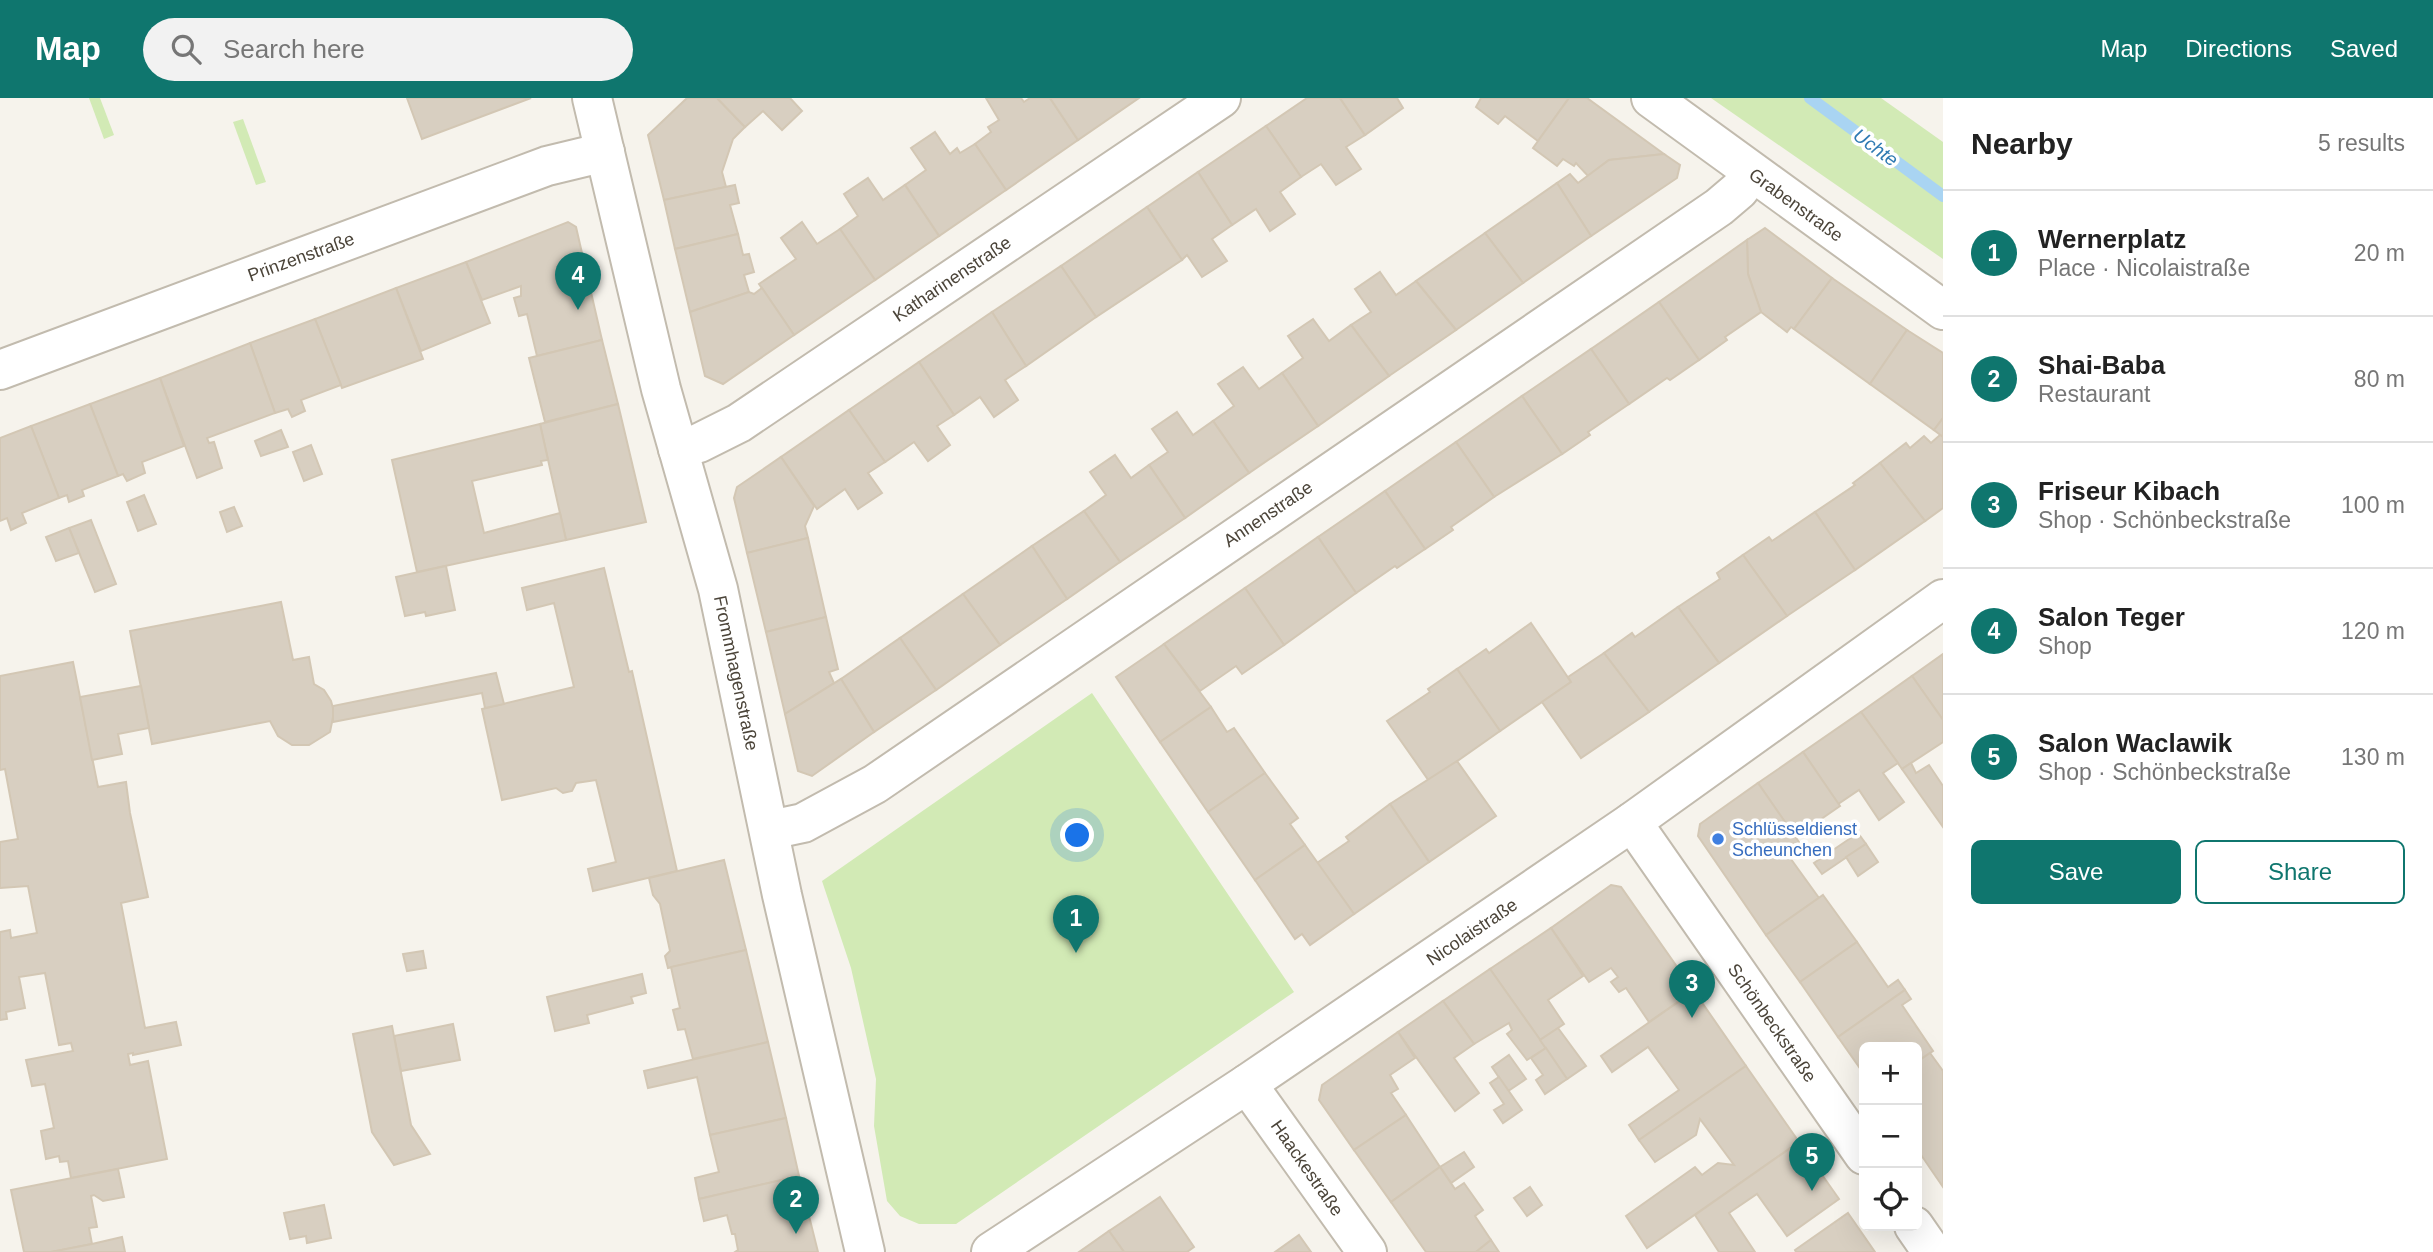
<!DOCTYPE html>
<html lang="en">
<head>
<meta charset="utf-8">
<style>
	:root { --surface:#fff; --page:#f2f2f2; --text:#222; --muted:#767676; --line:#e0e0e0; --accent:#0f766e }
	body { margin:0; font-family:Helvetica,sans-serif; background:var(--page); color:var(--text) }
	.controls { position:absolute; right:21px; bottom:21px; display:grid; overflow:hidden; border-radius:10px; box-shadow:0 7px 28px #0002 }
	.controls button { width:63px; height:63px; display:grid; place-items:center; padding:0; border:0; border-bottom:2px solid var(--line); background:var(--surface); color:var(--text); font:35px sans-serif }
	.you { position:absolute; left:1078px; top:738px; width:24px; height:24px; margin:-18px; border:5px solid #fff; border-radius:50%; background:#1a73e8; box-shadow:0 0 0 10px #1a73e833 }
	.badge { display:grid; place-items:center; width:46px; height:46px; border-radius:50%; background:var(--accent); color:#fff; font-size:23px; font-weight:700 }
	.pin { position:absolute; translate:-50% -58px; filter:drop-shadow(0 2px 4px #0008) }
	.pin::after { content:''; position:absolute; top:37px; width:24px; height:21px; background:inherit; clip-path:polygon(0 0,100% 0,50% 100%) }
	.list { margin:0; padding:0; list-style:none }
	h2 { display:flex; justify-content:space-between; align-items:center; height:91px; margin:0; padding:0 28px; font-size:30px }
	h2 small { font-size:23px; font-weight:400; color:var(--muted) }
	.list li { display:grid; grid-template-columns:46px 1fr auto; gap:21px; align-items:center; box-sizing:border-box; height:126px; padding:0 28px; border-top:2px solid var(--line) }
	.list b { display:block; font-size:26px; white-space:nowrap }
	.list p { margin:0; font-size:23px; white-space:nowrap; color:var(--muted) }
	.list em { font-size:23px; font-style:normal; color:var(--muted) }
	.actions { display:flex; gap:14px; padding:21px 28px }
	.actions a { flex:1; padding:16px 0; border:2px solid var(--accent); border-radius:10px; text-align:center; font-size:24px; color:var(--accent) }
	.actions .main { background:var(--accent); color:#fff }
	.icon { flex:none; width:38px; height:38px; fill:none; stroke:currentColor; stroke-width:2; stroke-linecap:round; stroke-linejoin:round }
	.map { position:relative; flex:none; width:1943px; height:1154px; overflow:hidden }
	header { display:flex; align-items:center; gap:42px; box-sizing:border-box; height:98px; padding:0 35px; background:var(--accent); color:#fff }
	header strong { font-size:33px }
	nav { display:flex; gap:38px; margin-inline-start:auto; font-size:24px }
	.search { width:490px; height:63px; background:var(--page); display:flex; align-items:center; gap:18px; box-sizing:border-box; padding:0 24px; border-radius:38px; color:var(--muted); font-size:26px }
	main { display:flex }
	aside { flex:1; background:var(--surface) }
	.map>svg:first-child { display:block }
</style>
</head>
<body>
<header>
<strong>Map</strong>
<div class="search"><svg class="icon" aria-label="search" viewBox="0 0 24 24"><circle cx="10" cy="10" r="6"/><path d="M15 15l6 6"/></svg>Search here</div>
<nav><a>Map</a><a>Directions</a><a>Saved</a></nav>
</header>
<main>
<div class="map">
<svg width="1943" height="1154" viewBox="0 0 1943 1154">
	<rect width="100%" height="100%" fill="#f6f3ec"/>
	<!-- green -->
	<g fill="#d2eab5">
		<polygon points="89,0 100,0 114,37 104,41"/>
		<polygon points="1711,0 1881,0 1943,44 1943,161"/>
		<polygon points="243,21 266,84 256,87 233,24"/>
		<polygon points="1092,595 1294,894 956,1126 919,1126 900,1118 887,1103 874,1028 876,981 851,870 822,783"/>
	</g>
	<g fill="none" stroke-linecap="round" stroke-linejoin="round">
		<!-- stream -->
		<polyline stroke="#a9d4f2" stroke-width="12" points="1810,0 1943,98"/>
	</g>
	<!-- building -->
	<g fill="#d8cfc1" stroke="#d3c7b4" stroke-width="2">
		<polygon points="407,0 531,0 422,41"/>
		<polygon points="687,0 717,0 745,29 733,41 722,74 726,89 664,102 648,37"/>
		<polygon points="717,0 790,0 802,13 782,32 763,13 745,29"/>
		<polygon points="986,0 1021,0 1024,4 1030,0 1050,0 1078,42 1006,92 975,46 991,34 988,29 999,22"/>
		<polygon points="1050,0 1139,0 1078,42"/>
		<polygon points="1307,0 1340,0 1365,37 1346,49 1361,71 1336,87 1321,66 1301,79 1266,28"/>
		<polygon points="1340,0 1397,0 1403,10 1365,37"/>
		<polygon points="1481,0 1569,0 1538,43 1505,18 1498,26 1476,9"/>
		<polygon points="1569,0 1587,0 1664,56 1609,62 1588,78 1576,65 1574,68 1563,61 1557,68 1533,50"/>
		<polygon points="1266,28 1301,79 1280,94 1295,116 1270,133 1256,111 1232,127 1198,74"/>
		<polygon points="935,34 950,56 957,50 960,55 975,46 1006,92 939,138 905,87 926,72 911,50"/>
		<polygon points="1664,56 1680,67 1677,80 1591,138 1557,85 1570,76 1578,85 1609,62"/>
		<polygon points="1198,74 1232,127 1212,141 1227,163 1202,179 1187,157 1182,162 1147,109"/>
		<polygon points="868,80 883,102 905,87 939,138 875,182 840,131 858,118 844,96"/>
		<polygon points="1557,85 1591,138 1523,185 1485,135"/>
		<polygon points="735,87 739,105 730,107 738,136 675,151 664,102"/>
		<polygon points="1147,109 1182,162 1096,219 1061,168"/>
		<polygon points="568,124 576,129 602,242 537,258 527,216 519,218 514,200 521,198 521,188 482,202 466,164"/>
		<polygon points="802,124 817,146 840,131 875,182 794,237 759,186 796,161 781,140"/>
		<polygon points="1765,130 1832,180 1794,231 1791,229 1787,234 1761,214 1748,176 1747,142"/>
		<polygon points="1485,135 1523,185 1456,232 1416,183"/>
		<polygon points="738,136 743,157 749,156 754,174 744,177 749,194 690,214 675,151"/>
		<polygon points="1747,142 1748,176 1761,214 1725,239 1727,242 1699,262 1659,204"/>
		<polygon points="466,164 490,225 421,253 396,190"/>
		<polygon points="1061,168 1096,219 1026,268 992,214"/>
		<polygon points="1380,174 1396,197 1416,183 1456,232 1389,278 1351,227 1371,214 1355,191"/>
		<polygon points="1832,180 1907,232 1870,286 1794,231"/>
		<polygon points="396,190 423,261 342,290 315,221"/>
		<polygon points="762,190 794,237 723,286 705,278 690,214 749,194 754,196"/>
		<polygon points="1659,204 1699,262 1670,282 1667,280 1629,306 1591,251"/>
		<polygon points="992,214 1026,268 1005,282 1018,302 994,319 980,299 954,317 919,264"/>
		<polygon points="315,221 341,287 301,302 305,313 292,319 288,311 275,315 250,245"/>
		<polygon points="1313,221 1329,243 1351,227 1389,278 1318,328 1282,275 1303,260 1288,238"/>
		<polygon points="1907,232 1943,255 1943,320 1934,332 1870,286"/>
		<polygon points="602,242 618,306 545,324 529,260"/>
		<polygon points="250,245 275,315 207,340 209,345 214,344 222,370 197,380 160,280"/>
		<polygon points="1591,251 1629,306 1588,334 1590,337 1562,356 1522,298"/>
		<polygon points="919,264 954,317 937,328 950,347 928,363 914,344 885,364 849,312"/>
		<polygon points="1243,269 1259,291 1282,275 1318,328 1249,375 1213,323 1234,308 1218,286"/>
		<polygon points="160,280 184,348 142,364 145,375 127,383 123,376 118,378 90,306"/>
		<polygon points="1522,298 1562,356 1494,399 1456,344"/>
		<polygon points="90,306 118,378 82,392 84,398 69,404 67,397 59,400 31,328"/>
		<polygon points="618,306 646,424 566,442 540,326"/>
		<polygon points="849,312 885,364 868,375 882,395 858,411 845,391 817,411 781,359"/>
		<polygon points="1177,314 1193,337 1213,323 1249,375 1185,420 1149,367 1168,354 1152,331"/>
		<polygon points="1943,320 1943,339 1934,332"/>
		<polygon points="540,326 548,362 541,363 542,367 472,383 484,435 560,415 566,442 417,474 392,362"/>
		<polygon points="31,328 59,400 22,415 26,425 11,432 7,420 0,423 0,340"/>
		<polygon points="281,332 288,349 261,358 255,343"/>
		<polygon points="1940,337 1943,339 1943,410 1925,423 1880,365 1906,345 1910,350 1924,338 1931,345"/>
		<polygon points="1456,344 1494,399 1451,429 1453,432 1425,451 1385,393"/>
		<polygon points="311,347 322,376 304,383 293,354"/>
		<polygon points="1115,357 1131,380 1149,367 1185,420 1120,464 1084,413 1106,397 1090,374"/>
		<polygon points="781,359 814,408 805,428 808,440 747,455 734,400 737,389"/>
		<polygon points="1880,365 1925,423 1855,472 1815,414 1855,387 1853,385"/>
		<polygon points="1385,393 1425,451 1397,470 1395,468 1356,495 1318,439"/>
		<polygon points="144,397 156,426 138,433 127,404"/>
		<polygon points="234,409 242,428 227,434 220,414"/>
		<polygon points="1084,413 1120,464 1067,501 1032,448"/>
		<polygon points="1815,414 1855,472 1787,518 1743,457 1769,439 1772,443"/>
		<polygon points="91,422 116,486 95,494 69,430"/>
		<polygon points="69,430 79,455 56,463 46,439"/>
		<polygon points="1318,439 1356,495 1284,547 1245,490"/>
		<polygon points="808,440 826,519 766,534 747,455"/>
		<polygon points="1032,448 1067,501 1000,547 963,496"/>
		<polygon points="1743,457 1787,518 1719,565 1678,509 1720,481 1717,475"/>
		<polygon points="446,468 455,512 426,518 425,514 405,518 396,479"/>
		<polygon points="604,470 629,574 632,573 677,773 593,793 588,771 616,764 596,682 576,685 572,693 563,695 556,690 502,702 482,611 574,589 554,505 527,512 522,490"/>
		<polygon points="1245,490 1284,547 1242,576 1236,568 1200,593 1164,546"/>
		<polygon points="963,496 1000,547 936,592 900,540"/>
		<polygon points="281,504 293,562 309,559 314,586 324,592 331,603 334,614 330,634 309,647 292,647 278,638 270,623 152,646 130,533"/>
		<polygon points="1678,509 1719,565 1649,614 1604,555 1632,535 1635,539"/>
		<polygon points="826,519 838,571 829,574 834,585 785,616 766,534"/>
		<polygon points="1531,525 1571,584 1500,633 1457,571 1486,551 1489,555"/>
		<polygon points="900,540 936,592 874,634 841,581"/>
		<polygon points="1164,546 1211,609 1160,644 1116,579"/>
		<polygon points="1604,555 1649,614 1581,660 1542,604 1571,584 1568,579"/>
		<polygon points="1943,556 1943,622 1912,578"/>
		<polygon points="73,564 98,689 126,684 130,715 148,799 121,805 145,930 176,924 181,947 133,957 133,955 128,956 130,967 148,963 167,1061 71,1080 68,1063 60,1064 59,1058 46,1061 41,1033 54,1030 45,986 32,988 26,962 73,953 71,945 59,947 45,875 19,879 25,910 6,914 7,921 0,922 0,834 10,832 11,840 37,835 28,788 0,790 0,744 18,741 5,671 0,672 0,578"/>
		<polygon points="1457,571 1500,633 1429,683 1387,623 1430,594 1428,591"/>
		<polygon points="496,575 504,606 485,610 482,595 333,624 333,608"/>
		<polygon points="1912,578 1943,622 1943,644 1902,671 1861,614"/>
		<polygon points="841,581 874,634 812,678 798,673 785,616"/>
		<polygon points="141,588 149,630 118,636 122,656 92,662 80,599"/>
		<polygon points="1211,609 1227,634 1234,630 1265,675 1208,714 1160,644"/>
		<polygon points="1861,614 1898,665 1883,675 1904,704 1879,722 1859,692 1838,706 1803,654"/>
		<polygon points="1803,654 1840,708 1795,739 1758,685"/>
		<polygon points="1457,663 1496,718 1429,764 1390,706"/>
		<polygon points="1911,665 1916,675 1929,667 1943,688 1943,729 1902,671"/>
		<polygon points="1265,675 1298,720 1290,726 1305,747 1255,782 1208,714"/>
		<polygon points="1758,685 1801,747 1788,757 1819,800 1766,837 1698,738 1700,726"/>
		<polygon points="1390,706 1429,764 1354,816 1317,765 1349,743 1346,739"/>
		<polygon points="1858,735 1866,746 1822,776 1814,765"/>
		<polygon points="1866,746 1878,764 1858,778 1846,759"/>
		<polygon points="1305,747 1354,816 1310,847 1302,836 1295,841 1255,782"/>
		<polygon points="724,762 746,852 668,870 665,858 670,853 660,806 653,797 649,780"/>
		<polygon points="1611,787 1621,789 1694,893 1649,924 1626,890 1619,894 1611,884 1618,879 1611,870 1589,884 1551,830"/>
		<polygon points="1823,797 1857,844 1800,884 1766,837"/>
		<polygon points="1551,830 1583,878 1548,902 1564,926 1540,942 1490,871"/>
		<polygon points="1857,844 1888,889 1898,882 1905,892 1838,939 1800,884"/>
		<polygon points="746,852 768,944 693,961 685,931 678,932 673,912 680,910 671,869"/>
		<polygon points="423,853 426,870 407,873 403,856"/>
		<polygon points="1490,871 1546,950 1527,962 1507,936 1512,932 1509,925 1474,946 1443,903"/>
		<polygon points="642,876 646,895 631,899 633,905 587,917 589,925 555,933 547,899"/>
		<polygon points="1905,892 1911,901 1902,907 1933,953 1917,964 1917,949 1864,949 1864,976 1838,939"/>
		<polygon points="1694,893 1746,968 1639,1042 1629,1027 1679,992 1648,949 1612,974 1601,958"/>
		<polygon points="1443,903 1474,946 1454,960 1479,995 1455,1013 1398,934"/>
		<polygon points="453,926 460,962 401,973 394,938"/>
		<polygon points="392,928 411,1027 430,1056 394,1067 372,1034 353,936"/>
		<polygon points="1558,930 1586,968 1567,981 1540,942"/>
		<polygon points="1398,934 1415,960 1390,977 1398,991 1391,995 1406,1017 1354,1052 1319,1002 1322,987"/>
		<polygon points="768,944 786,1020 710,1037 697,979 648,990 644,973"/>
		<polygon points="1546,950 1567,981 1545,996 1536,982 1543,977 1531,960"/>
		<polygon points="1930,955 1943,973 1943,1089 1917,1051 1917,964"/>
		<polygon points="1509,957 1526,981 1508,993 1492,969"/>
		<polygon points="1746,968 1799,1044 1647,1150 1626,1118 1695,1069 1702,1077 1718,1065 1734,1067 1700,1021 1696,1037 1655,1064 1639,1042"/>
		<polygon points="1499,979 1522,1012 1503,1025 1494,1012 1504,1006 1490,985"/>
		<polygon points="1406,1017 1440,1069 1391,1104 1354,1052"/>
		<polygon points="786,1020 799,1078 699,1101 695,1080 719,1074 710,1037"/>
		<polygon points="1799,1044 1839,1101 1787,1138 1757,1096 1729,1115 1755,1154 1719,1154 1695,1117"/>
		<polygon points="1464,1054 1474,1069 1451,1085 1440,1069"/>
		<polygon points="1440,1069 1455,1091 1464,1085 1483,1112 1475,1118 1491,1142 1476,1154 1426,1154 1391,1104"/>
		<polygon points="118,1071 124,1099 103,1103 94,1097 91,1098 97,1129 89,1130 92,1146 51,1154 24,1154 11,1092"/>
		<polygon points="799,1078 818,1154 735,1154 738,1152 735,1136 732,1136 727,1117 704,1123 699,1101"/>
		<polygon points="1530,1089 1542,1107 1527,1118 1514,1100"/>
		<polygon points="1160,1099 1194,1149 1187,1154 1124,1154 1109,1133"/>
		<polygon points="324,1107 331,1140 307,1145 306,1138 290,1141 284,1115"/>
		<polygon points="1848,1115 1875,1154 1796,1154 1795,1152"/>
		<polygon points="1109,1133 1124,1154 1079,1154"/>
		<polygon points="1299,1137 1311,1154 1275,1154"/>
		<polygon points="122,1139 125,1154 51,1154 92,1146"/>
		<polygon points="1491,1142 1499,1154 1476,1154"/>
	</g>
	<g fill="none" stroke-linecap="round" stroke-linejoin="round">
		<defs>
			<g id="minor">
				<polyline points="592,0 661,291 718,491 782,797 865,1154"/>
				<polyline points="1651,0 1943,212"/>
				<polyline points="0,272 547,68 605,54"/>
				<polyline points="678,351 699,345 739,325 1221,0"/>
				<polyline points="1632,724 1864,1057"/>
				<polyline points="770,732 803,725 875,686 1719,109 1739,92 1752,75"/>
				<polyline points="1247,986 1367,1154"/>
				<polyline points="1914,1128 1932,1154"/>
				<polyline points="991,1154 1247,986 1632,724 1943,501"/>
			</g>
		</defs>
		<!-- minor casing -->
		<use href="#minor" stroke="#c2bbae" stroke-width="42"/>
		<!-- minor -->
		<use href="#minor" stroke="#fff" stroke-width="38"/>
	</g>
	<!-- markers -->
	<circle fill="#3f7fe0" stroke="#fff" stroke-width="2.5" cx="1718" cy="741" r="7"/>
	<g text-anchor="middle" stroke-width="7" stroke-linejoin="round" paint-order="stroke">
		<!-- street labels -->
		<g font-size="18" fill="#4b4439" stroke="#fff">
			<text transform="translate(1796 107) rotate(36)" y="6">Grabenstraße</text>
			<text transform="translate(301 159) rotate(-20)" y="6">Prinzenstraße</text>
			<text transform="translate(952 181) rotate(-34)" y="6">Katharinenstraße</text>
			<text transform="translate(1268 416) rotate(-34)" y="6">Annenstraße</text>
			<text transform="translate(736 575) rotate(78)" y="6">Frommhagenstraße</text>
			<text transform="translate(1472 834) rotate(-34)" y="6">Nicolaistraße</text>
			<text transform="translate(1772 925) rotate(55)" y="6">Schönbeckstraße</text>
			<text transform="translate(1307 1070) rotate(55)" y="6">Haackestraße</text>
		</g>
		<!-- shop labels -->
		<g font-size="18" fill="#366cbe" stroke="#fff" text-anchor="start">
			<text x="1732" y="737">Schlüsseldienst<tspan x="1732" dy="21">Scheunchen</tspan></text>
		</g>
		<!-- water labels -->
		<g font-size="19" font-style="italic" fill="#2e7ab2" stroke="#fff">
			<text transform="translate(1876 49) rotate(36)" y="7">Uchte</text>
		</g>
	</g>
</svg>
<div class="controls">
<button>+</button>
<button>−</button>
<button><svg class="icon" aria-label="locate" viewBox="0 0 24 24"><circle cx="12" cy="12" r="6"/><path d="M12 2v4M12 18v4M2 12h4M18 12h4"/></svg></button>
</div>
<div class="you"></div>
<div class="pin badge" style="left:1076px;top:855px">1</div>
<div class="pin badge" style="left:796px;top:1136px">2</div>
<div class="pin badge" style="left:1692px;top:920px">3</div>
<div class="pin badge" style="left:578px;top:212px">4</div>
<div class="pin badge" style="left:1812px;top:1093px">5</div>
</div>
<aside>
<h2>Nearby<small>5 results</small></h2>
<ul class="list">
<li><span class="badge">1</span><div><b>Wernerplatz</b><p>Place · Nicolaistraße</p></div><em>20 m</em></li>
<li><span class="badge">2</span><div><b>Shai-Baba</b><p>Restaurant</p></div><em>80 m</em></li>
<li><span class="badge">3</span><div><b>Friseur Kibach</b><p>Shop · Schönbeckstraße</p></div><em>100 m</em></li>
<li><span class="badge">4</span><div><b>Salon Teger</b><p>Shop</p></div><em>120 m</em></li>
<li><span class="badge">5</span><div><b>Salon Waclawik</b><p>Shop · Schönbeckstraße</p></div><em>130 m</em></li>
</ul>
<div class="actions"><a class="main">Save</a><a>Share</a></div>
</aside>
</main>
</body>
</html>
